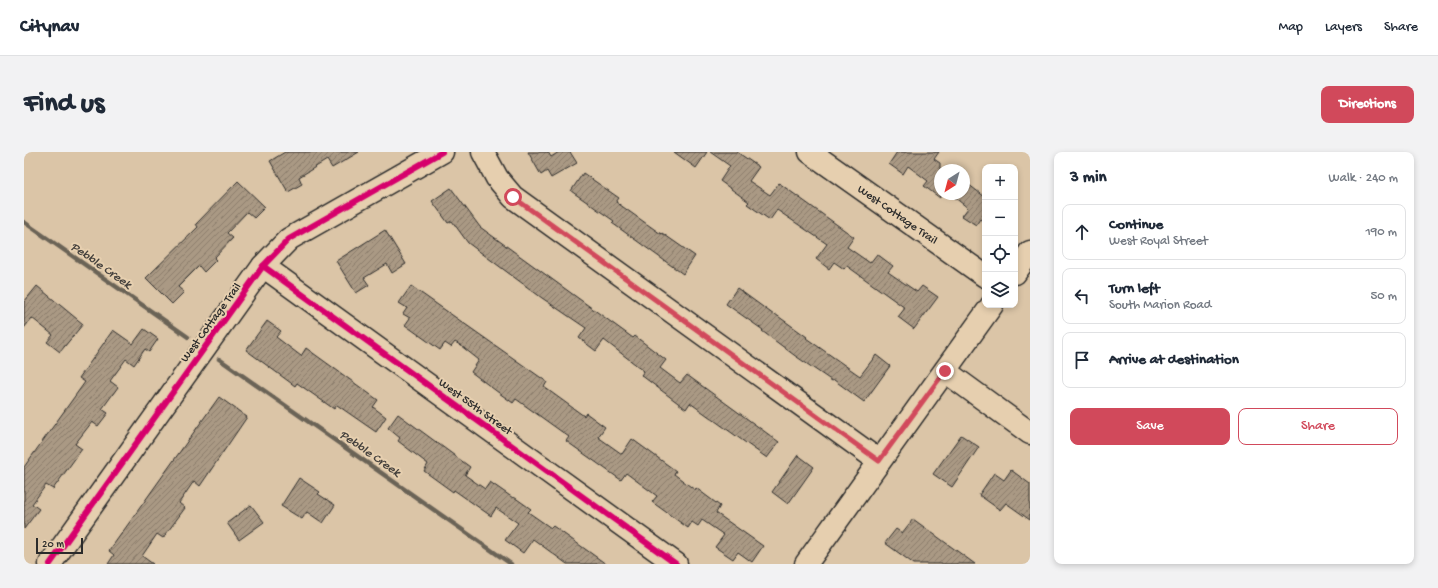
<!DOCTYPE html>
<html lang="en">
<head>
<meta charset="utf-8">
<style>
	:root { --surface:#fff; --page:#f2f2f3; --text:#1f2937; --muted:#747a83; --line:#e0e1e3; --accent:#d1495b }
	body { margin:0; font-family:"Gochi Hand",sans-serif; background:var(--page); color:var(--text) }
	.controls { position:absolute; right:12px; top:12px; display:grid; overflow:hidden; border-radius:8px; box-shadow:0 2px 6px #0003 }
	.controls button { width:36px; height:36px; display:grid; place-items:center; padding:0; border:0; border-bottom:1px solid var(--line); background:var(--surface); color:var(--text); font:20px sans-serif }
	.compass { position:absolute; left:910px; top:12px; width:36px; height:36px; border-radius:50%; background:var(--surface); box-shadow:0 2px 6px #0003; rotate:216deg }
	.scale { position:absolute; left:12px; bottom:10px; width:47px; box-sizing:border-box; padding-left:4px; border:2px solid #2b2b2b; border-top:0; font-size:11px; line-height:14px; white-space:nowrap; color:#2b2b2b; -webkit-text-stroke:3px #e6cfaf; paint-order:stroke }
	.stop { position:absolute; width:12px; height:12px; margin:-9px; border:3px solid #d1495b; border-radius:50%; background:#fff }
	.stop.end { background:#d1495b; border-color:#fff; box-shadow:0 1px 4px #0008 }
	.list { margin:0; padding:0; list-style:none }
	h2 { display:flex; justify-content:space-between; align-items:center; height:52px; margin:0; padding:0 16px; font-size:17px }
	h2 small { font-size:13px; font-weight:400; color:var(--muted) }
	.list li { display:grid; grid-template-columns:26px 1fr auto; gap:12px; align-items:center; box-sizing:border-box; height:56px; margin:0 8px 8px; padding:0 8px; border:1px solid var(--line); border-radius:8px }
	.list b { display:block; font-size:15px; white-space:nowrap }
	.list p { margin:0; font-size:13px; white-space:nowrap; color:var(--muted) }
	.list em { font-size:13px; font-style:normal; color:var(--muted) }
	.actions { display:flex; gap:8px; padding:12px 16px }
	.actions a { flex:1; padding:9px 0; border:1px solid var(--accent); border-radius:8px; text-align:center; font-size:14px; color:var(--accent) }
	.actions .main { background:var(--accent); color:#fff }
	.icon { flex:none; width:22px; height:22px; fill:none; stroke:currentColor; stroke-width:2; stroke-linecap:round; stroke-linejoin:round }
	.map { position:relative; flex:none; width:1006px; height:412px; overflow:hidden; border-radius:8px }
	header { display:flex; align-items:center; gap:24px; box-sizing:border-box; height:56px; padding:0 20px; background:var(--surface); border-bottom:1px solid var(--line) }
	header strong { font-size:19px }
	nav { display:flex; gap:22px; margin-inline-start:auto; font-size:14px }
	.intro { display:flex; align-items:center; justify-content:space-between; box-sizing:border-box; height:96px; padding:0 24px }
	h1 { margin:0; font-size:28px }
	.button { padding:10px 18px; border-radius:8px; background:var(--accent); color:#fff; font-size:14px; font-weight:700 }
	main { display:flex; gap:24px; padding:0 24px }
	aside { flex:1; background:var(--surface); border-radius:8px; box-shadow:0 2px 6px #0003 }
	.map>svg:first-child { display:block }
</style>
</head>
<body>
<header>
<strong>Citynav</strong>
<nav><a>Map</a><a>Layers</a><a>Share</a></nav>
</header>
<div class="intro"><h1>Find us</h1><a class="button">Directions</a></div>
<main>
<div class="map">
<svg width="1006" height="412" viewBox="0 0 1006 412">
	<defs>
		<pattern id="building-hatch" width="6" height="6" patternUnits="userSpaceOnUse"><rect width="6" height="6" fill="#aa9984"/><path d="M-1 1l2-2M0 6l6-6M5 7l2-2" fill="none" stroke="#8b7d6c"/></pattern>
	</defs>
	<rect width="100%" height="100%" fill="#dbc5a7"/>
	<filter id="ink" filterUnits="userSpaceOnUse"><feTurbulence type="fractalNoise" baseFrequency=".025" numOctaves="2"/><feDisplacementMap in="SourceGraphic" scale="8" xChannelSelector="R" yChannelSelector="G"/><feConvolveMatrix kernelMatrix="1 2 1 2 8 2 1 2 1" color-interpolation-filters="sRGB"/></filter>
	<g filter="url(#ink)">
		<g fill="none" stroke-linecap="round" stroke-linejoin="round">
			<!-- stream -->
			<g stroke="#6b6357" stroke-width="4.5">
				<polyline points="0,70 164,185"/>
				<polyline points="195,207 487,412"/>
			</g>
		</g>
		<!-- building -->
		<g fill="url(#building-hatch)" stroke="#2b2b2b">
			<polygon points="261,0 335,0 308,16 303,8 275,25 278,32 264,40 246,9"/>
			<polygon points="504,0 524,0 527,5 535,0 546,0 553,11 527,26 523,19 517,23"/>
			<polygon points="650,0 683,0 672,16"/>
			<polygon points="686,0 713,0 735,15 725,29 746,43 755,31 830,85 823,95 846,111 853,102 869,114 864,120 893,140 898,134 914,145 890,177 874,165 881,156 823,114 820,117 810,110 805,117 792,107 803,92 753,58 746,68 723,52 725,50 696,29 706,14"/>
			<polygon points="873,0 915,0 910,7 916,11 916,46 900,34 904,29 884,14 879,22 865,12"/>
			<polygon points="559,21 595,46 592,50 637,82 638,81 671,104 659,122 588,71 590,69 547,39"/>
			<polygon points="214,29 241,55 230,66 223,60 203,81 209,86 190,106 192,108 180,120 175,114 154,135 160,140 148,152 122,126 174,75 172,72"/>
			<polygon points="940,29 961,45 961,71 956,67 952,73 938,64 944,56 926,42 940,42"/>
			<polygon points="427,36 456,75 609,186 611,184 642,208 636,216 656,231 663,223 755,290 743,306 666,251 662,257 617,223 620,219 580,188 572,199 555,186 562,176 518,146 444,91 428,69 424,71 408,49"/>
			<polygon points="361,78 382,112 368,121 363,112 340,126 345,133 332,141 312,109"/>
			<polygon points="13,134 59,172 36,200 23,190 29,183 8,166 0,176 0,150"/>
			<polygon points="387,134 523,230 520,235 560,264 562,261 581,275 574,285 598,302 608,287 652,319 650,322 671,338 672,336 696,354 692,361 739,394 728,410 714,400 709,407 691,395 700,383 678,368 674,374 668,370 664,376 628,350 633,344 602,321 597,328 542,289 545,285 492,247 489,251 475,241 447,220 455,208 436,193 431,190 427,195 421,191 416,198 381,173 386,166 379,162 383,156 375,151"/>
			<polygon points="713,136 750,163 751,162 783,185 782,186 836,224 852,203 866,214 840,250 810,228 808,229 770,203 738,179 739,178 702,152"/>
			<polygon points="243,169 257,179 252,185 277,204 282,196 354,248 349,255 362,265 352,280 313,253 310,257 273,231 271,234 222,198"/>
			<polygon points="120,177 134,187 125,200 121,197 110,213 102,207 86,229 94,235 78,257 84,261 74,274 68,270 51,292 58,297 29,337 22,333 8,352 15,357 0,377 0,315 61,230 55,226 89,178 109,192"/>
			<polygon points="195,245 223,265 176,334 170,329 155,351 161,356 139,386 133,382 118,404 129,412 84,412 90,403 85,399"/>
			<polygon points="374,262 446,315 441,323 461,337 466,330 489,346 490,345 507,357 504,360 527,376 529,374 582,412 543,412 509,387 499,401 481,388 494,371 472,356 467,364 430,338 429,340 400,319 404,312 374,289 376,286 364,276"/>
			<polygon points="937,283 955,295 928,335 909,322"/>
			<polygon points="774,303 790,315 764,352 748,340"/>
			<polygon points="987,318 1006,332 1006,368 982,351 976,358 955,343 970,321 980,328"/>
			<polygon points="275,326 296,340 294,342 311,353 299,371 283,360 278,367 257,354"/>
			<polygon points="227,353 240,370 215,388 203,371"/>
			<polygon points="889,367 929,396 951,412 890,412 861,391 872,377 878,381"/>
		</g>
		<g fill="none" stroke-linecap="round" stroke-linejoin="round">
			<defs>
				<g id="minor">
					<polyline points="459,0 473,26 489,45 855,309"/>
					<polyline points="786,0 961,124"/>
					<polyline points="239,114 652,412"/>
					<polyline points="991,121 1006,100"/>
					<polyline points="921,219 1006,281"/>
					<polyline points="26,412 239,114 265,87 418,0"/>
					<polyline points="782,412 968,153"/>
				</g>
			</defs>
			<!-- minor casing -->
			<use href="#minor" stroke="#2b2b2b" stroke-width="25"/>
			<!-- minor -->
			<use href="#minor" stroke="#e6cfaf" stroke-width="22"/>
			<defs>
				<g id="cycleway">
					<polyline points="239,114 652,412"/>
					<polyline points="26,412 239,114 265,87 418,0"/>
				</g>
			</defs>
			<!-- cycleway casing -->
			<use href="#cycleway" stroke="#e6cfaf" stroke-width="8"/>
			<!-- cycleway -->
			<use href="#cycleway" stroke="#d6006c" stroke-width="6"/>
		</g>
	</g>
	<g fill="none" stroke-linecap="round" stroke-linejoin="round" filter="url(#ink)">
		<!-- route -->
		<polyline stroke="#d1495b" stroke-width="5" points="489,45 855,309 921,219"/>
	</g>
	<g text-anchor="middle" stroke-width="4" stroke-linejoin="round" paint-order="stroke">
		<!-- street labels -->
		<g font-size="12" fill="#2b2b2b" stroke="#e6cfaf">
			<text transform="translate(874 62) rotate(35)" y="4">West Cottage Trail</text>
			<text transform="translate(186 170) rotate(-54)" y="4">West Cottage Trail</text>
			<text transform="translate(452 254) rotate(36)" y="4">West 55th Street</text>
		</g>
		<!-- water labels -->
		<g font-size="13" font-style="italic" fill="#46423e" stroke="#e6cfaf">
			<text transform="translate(78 112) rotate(35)" y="5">Pebble Creek</text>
			<text transform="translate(347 300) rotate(35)" y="5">Pebble Creek</text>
		</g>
	</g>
</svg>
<div class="controls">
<button>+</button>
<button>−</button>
<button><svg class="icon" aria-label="locate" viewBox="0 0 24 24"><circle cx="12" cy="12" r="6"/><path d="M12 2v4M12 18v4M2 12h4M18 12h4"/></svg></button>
<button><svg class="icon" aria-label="layers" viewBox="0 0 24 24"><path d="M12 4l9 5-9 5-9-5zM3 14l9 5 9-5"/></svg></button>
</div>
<svg class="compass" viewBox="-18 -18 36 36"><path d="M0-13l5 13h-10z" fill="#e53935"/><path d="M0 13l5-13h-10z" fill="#747a83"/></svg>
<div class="scale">20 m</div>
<div class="stop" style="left:489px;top:45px"></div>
<div class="stop end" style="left:921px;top:219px"></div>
</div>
<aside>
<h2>3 min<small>Walk · 240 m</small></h2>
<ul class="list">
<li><svg class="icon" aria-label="ahead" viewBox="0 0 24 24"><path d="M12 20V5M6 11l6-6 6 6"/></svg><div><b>Continue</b><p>West Royal Street</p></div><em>190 m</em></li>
<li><svg class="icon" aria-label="left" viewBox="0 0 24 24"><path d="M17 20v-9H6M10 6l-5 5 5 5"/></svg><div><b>Turn left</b><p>South Marion Road</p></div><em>50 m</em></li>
<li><svg class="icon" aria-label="arrive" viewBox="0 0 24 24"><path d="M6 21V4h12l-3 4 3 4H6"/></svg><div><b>Arrive at destination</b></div></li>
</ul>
<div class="actions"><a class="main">Save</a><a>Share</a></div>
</aside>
</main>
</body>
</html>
